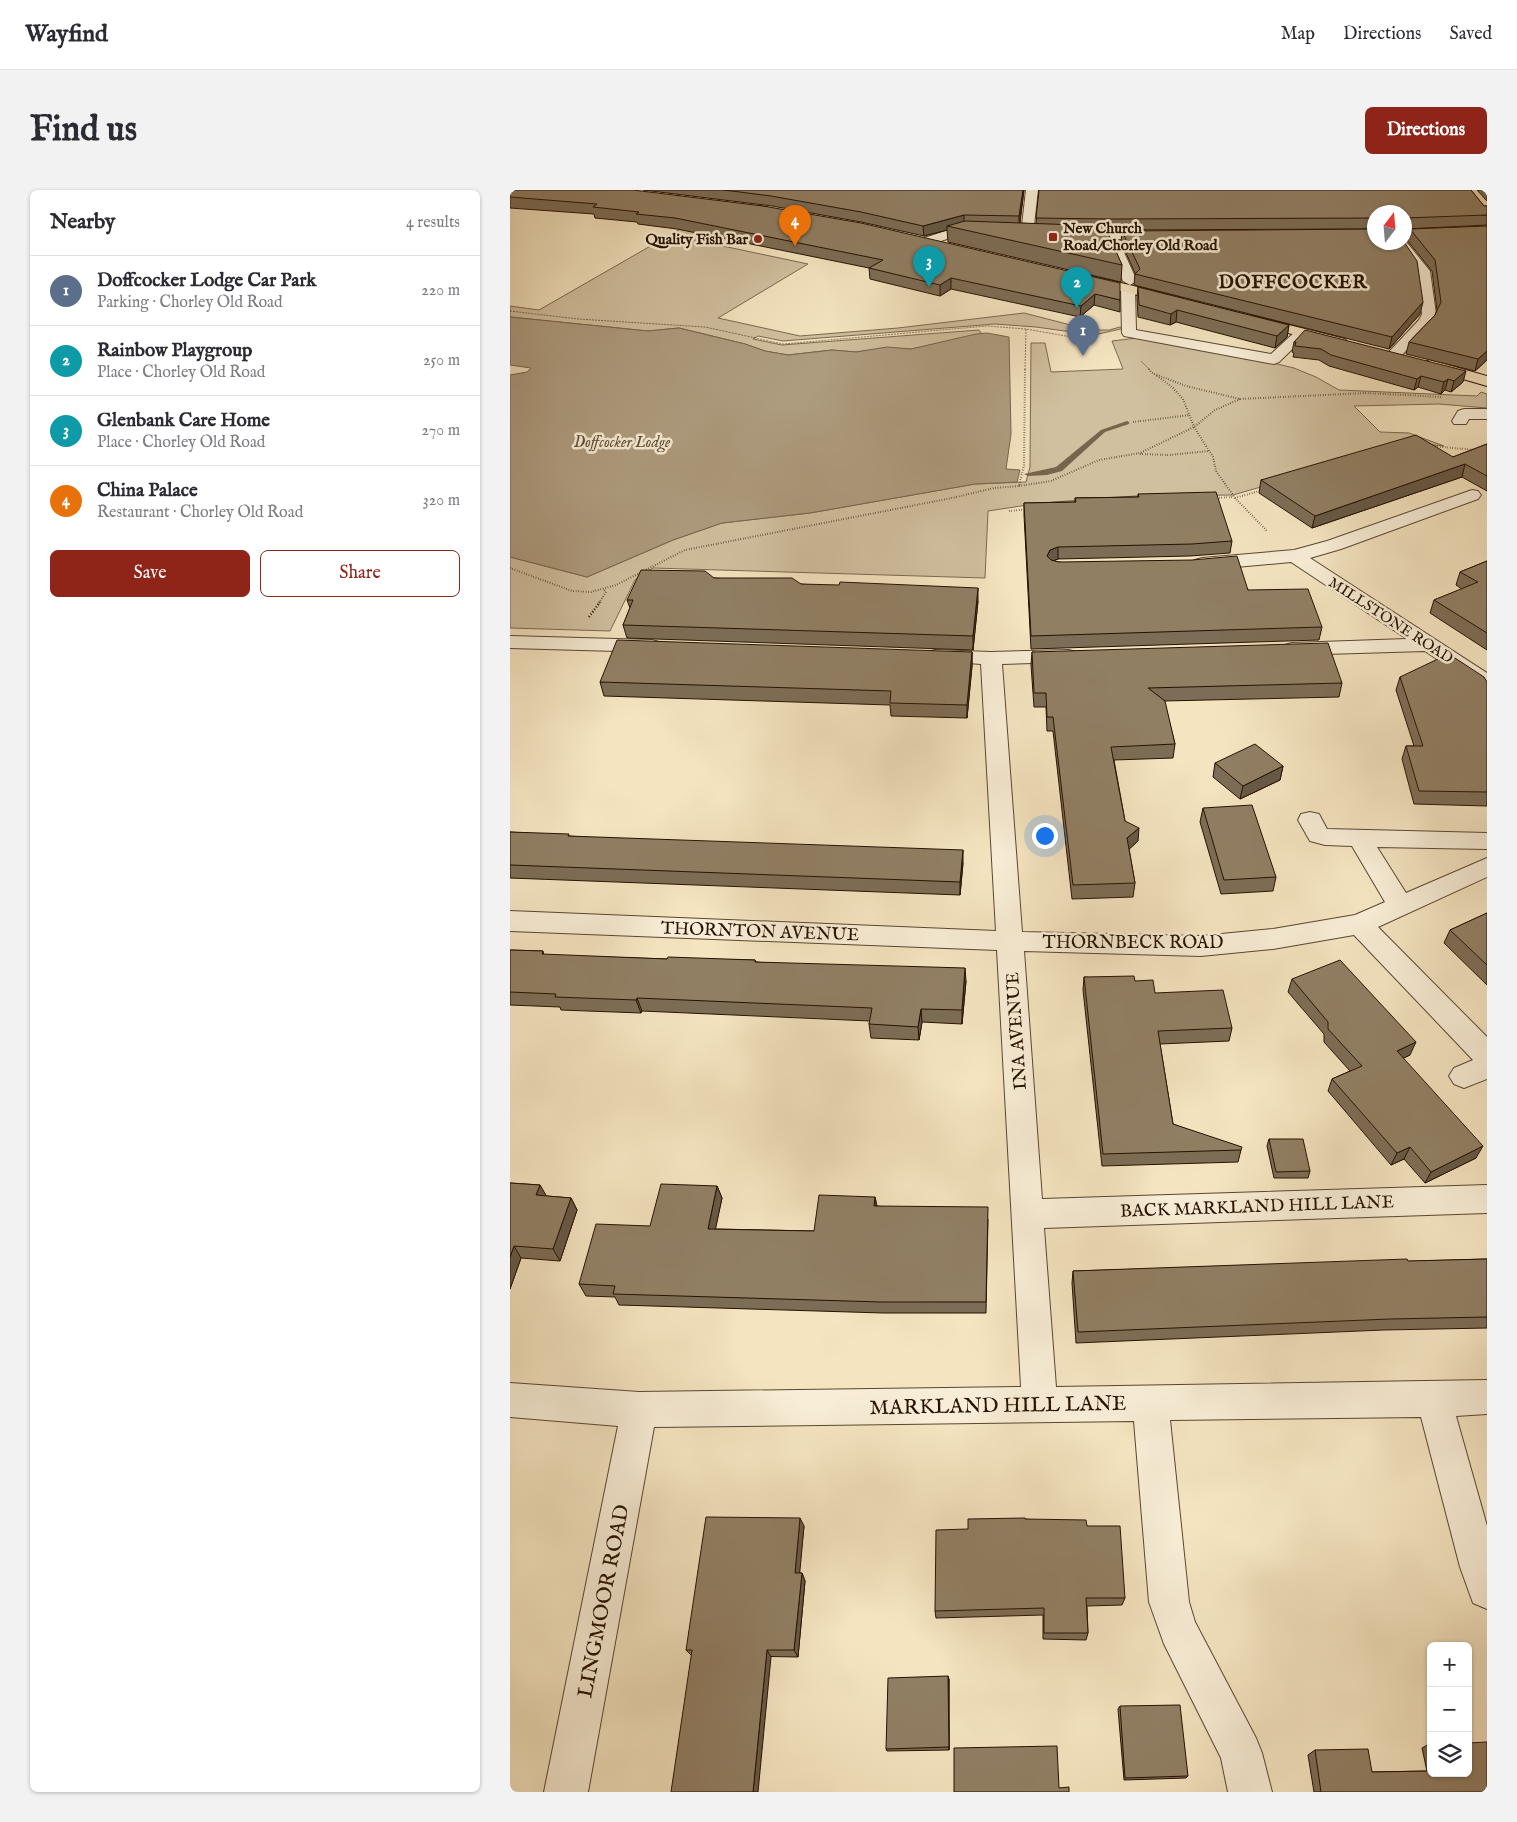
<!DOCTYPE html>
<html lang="en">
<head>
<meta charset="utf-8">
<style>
	:root { --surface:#fff; --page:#f2f2f3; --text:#2b2b33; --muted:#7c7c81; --line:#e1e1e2; --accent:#8f2418 }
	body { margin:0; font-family:"IM FELL English",serif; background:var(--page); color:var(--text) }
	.controls { position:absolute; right:15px; bottom:15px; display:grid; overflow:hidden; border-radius:8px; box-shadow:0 1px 4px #0004 }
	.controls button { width:45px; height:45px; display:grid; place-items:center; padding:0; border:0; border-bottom:1px solid var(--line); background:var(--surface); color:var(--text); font:25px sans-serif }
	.compass { position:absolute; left:857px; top:15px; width:45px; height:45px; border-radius:50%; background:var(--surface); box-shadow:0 1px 4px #0004; rotate:16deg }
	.you { position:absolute; left:534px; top:645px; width:18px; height:18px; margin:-12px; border:4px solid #fff; border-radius:50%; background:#1a73e8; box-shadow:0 0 0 8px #1a73e833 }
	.badge { display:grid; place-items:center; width:32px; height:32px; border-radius:50%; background:var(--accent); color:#fff; font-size:16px; font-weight:700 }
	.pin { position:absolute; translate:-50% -41px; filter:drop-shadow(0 1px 2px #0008) }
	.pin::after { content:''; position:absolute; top:26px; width:18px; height:15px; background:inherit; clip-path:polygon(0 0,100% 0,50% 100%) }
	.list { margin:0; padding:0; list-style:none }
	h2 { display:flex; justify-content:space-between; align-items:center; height:65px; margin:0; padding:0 20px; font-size:21px }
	h2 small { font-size:16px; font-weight:400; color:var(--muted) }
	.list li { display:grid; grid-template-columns:32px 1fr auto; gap:15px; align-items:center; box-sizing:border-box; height:70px; padding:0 20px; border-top:1px solid var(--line) }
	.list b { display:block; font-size:19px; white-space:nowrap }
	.list p { margin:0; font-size:16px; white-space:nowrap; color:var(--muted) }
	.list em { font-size:16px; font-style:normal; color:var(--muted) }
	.actions { display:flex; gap:10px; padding:15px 20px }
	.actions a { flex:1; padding:11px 0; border:1px solid var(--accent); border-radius:8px; text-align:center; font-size:18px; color:var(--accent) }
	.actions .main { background:var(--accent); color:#fff }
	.icon { flex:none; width:28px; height:28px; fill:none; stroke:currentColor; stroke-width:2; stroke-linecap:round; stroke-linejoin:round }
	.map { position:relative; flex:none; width:977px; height:1602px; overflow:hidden; border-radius:8px }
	header { display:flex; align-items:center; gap:30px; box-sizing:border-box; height:70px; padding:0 25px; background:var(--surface); border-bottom:1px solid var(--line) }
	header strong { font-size:24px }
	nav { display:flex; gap:28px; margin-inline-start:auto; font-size:18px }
	.intro { display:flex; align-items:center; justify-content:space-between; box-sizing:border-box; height:120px; padding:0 30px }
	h1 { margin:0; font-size:35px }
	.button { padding:12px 22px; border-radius:8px; background:var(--accent); color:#fff; font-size:18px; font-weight:700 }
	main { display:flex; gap:30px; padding:0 30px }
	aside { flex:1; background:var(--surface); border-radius:8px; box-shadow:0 1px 4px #0004 }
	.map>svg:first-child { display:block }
</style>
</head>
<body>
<header>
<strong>Wayfind</strong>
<nav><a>Map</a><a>Directions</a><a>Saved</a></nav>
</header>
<div class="intro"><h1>Find us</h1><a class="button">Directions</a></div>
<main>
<aside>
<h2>Nearby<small>4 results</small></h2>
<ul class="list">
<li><span class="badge" style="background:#5c6f8a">1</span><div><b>Doffcocker Lodge Car Park</b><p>Parking · Chorley Old Road</p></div><em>220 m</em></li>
<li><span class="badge" style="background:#0f9aa8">2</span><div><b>Rainbow Playgroup</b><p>Place · Chorley Old Road</p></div><em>250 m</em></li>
<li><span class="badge" style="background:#0f9aa8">3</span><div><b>Glenbank Care Home</b><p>Place · Chorley Old Road</p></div><em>270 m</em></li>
<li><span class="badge" style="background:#e8710a">4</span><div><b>China Palace</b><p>Restaurant · Chorley Old Road</p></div><em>320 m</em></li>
</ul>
<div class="actions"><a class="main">Save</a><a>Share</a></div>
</aside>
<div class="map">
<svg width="977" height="1602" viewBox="0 0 977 1602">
	<rect width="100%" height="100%" fill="#f4e4c0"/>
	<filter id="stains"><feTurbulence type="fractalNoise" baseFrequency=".004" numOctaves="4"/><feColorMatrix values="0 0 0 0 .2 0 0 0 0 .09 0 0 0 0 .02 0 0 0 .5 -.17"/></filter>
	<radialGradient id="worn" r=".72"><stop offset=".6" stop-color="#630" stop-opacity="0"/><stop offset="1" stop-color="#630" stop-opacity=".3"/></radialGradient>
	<!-- green -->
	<g fill="#d1c09f" stroke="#7c6850">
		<polygon points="198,23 227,26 184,50 298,74 208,128 290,146 388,138 514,123 580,140 599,140 610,137 615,138 584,145 526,137 485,134 273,151 248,146 243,149 272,155 469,140 472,144 401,159 377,158 346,162 322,160 278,165 255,161 235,154 169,138 138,141 0,127 0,116 29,120"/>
		<polygon points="627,148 755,171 784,178 806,187 829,200 967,206 971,202 977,204 977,218 929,214 844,216 870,242 899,243 934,256 904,253 723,305 625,306 531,313 478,321 475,388 143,378 125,390 100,441 0,438 0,367 77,387 163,350 212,333 300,323 465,294 516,292 520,277 521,153 535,153 541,182 613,179 602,151"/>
	</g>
	<!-- water -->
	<polygon fill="#ae9c7f" stroke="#78644c" points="0,127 138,141 169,138 235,154 255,161 278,165 322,160 346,162 377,157 401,159 466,144 477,143 499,147 501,244 496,279 510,280 507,292 465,294 300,323 212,333 163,350 77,387 0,367 0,185 17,182 21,178 0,175"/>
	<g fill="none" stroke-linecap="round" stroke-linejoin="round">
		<!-- stream -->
		<polygon fill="#78644c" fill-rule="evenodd" points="617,231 619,232 619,234 595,242 552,281 537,285 518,286 514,284 546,277 591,240"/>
		<defs>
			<g id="minor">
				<polygon points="516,0 528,0 523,44 517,48 511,44"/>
				<polygon points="448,37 475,38 481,42 475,46 449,45 416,56 410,52 411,49"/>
				<polygon points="560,41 650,42 656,46 650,50 608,49 627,91 620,95 613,91 595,49 555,48 554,45"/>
				<polygon points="894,49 920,81 926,124 921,135 888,169 878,169 875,166 909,130 912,124 906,81 886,52 894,52"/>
				<polygon points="618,95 625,99 626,140 761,164 787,140 797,140 799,143 769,172 764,174 614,146 612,143 611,99"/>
				<polygon points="954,219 977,219 977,229 959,229 956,234 944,234 942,231 948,221"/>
				<polygon points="962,300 968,301 971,305 968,309 831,359 800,368 977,483 977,499 969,498 915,461 782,465 775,463 772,459 775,455 782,453 897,449 781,372 692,380 685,378 682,374 685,370 692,368 784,360 817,351"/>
				<polygon points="0,446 142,450 149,452 152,456 149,460 142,462 0,458"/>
				<polygon points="425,460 481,462 559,460 566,462 569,466 566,470 559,472 492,474 512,742 691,746 763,739 845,725 875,712 842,656 815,655 800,651 788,630 791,624 800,622 809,624 817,639 977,643 977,659 867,657 896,703 977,668 977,687 868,737 977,847 977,889 954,898 944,894 939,886 944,878 963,870 844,745 763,759 691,766 514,761 532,1009 977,995 977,1023 534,1038 546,1197 977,1190 977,1224 946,1226 977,1336 977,1419 963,1413 950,1377 911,1227 660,1230 679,1412 685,1432 746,1548 752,1563 762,1602 718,1602 711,1568 654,1454 639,1412 624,1231 144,1237 78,1602 34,1602 108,1236 0,1227 0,1193 129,1202 511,1197 487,760 0,741 0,721 486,741 471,474 418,470 415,466 418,462"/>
			</g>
			<g id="major">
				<polygon points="573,84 670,107 672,110 670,113 665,114 568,91 566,88 568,85"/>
				<polygon points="743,126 835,149 837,152 835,155 830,156 738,133 736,130 738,127"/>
				<polygon points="920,170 977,186 977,196 915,178 912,175 915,172"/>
			</g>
		</defs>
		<!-- minor casing -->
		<use href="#minor" stroke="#5a4630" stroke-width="2"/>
		<!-- major casing -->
		<use href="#major" stroke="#261100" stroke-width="2"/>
		<!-- path-far2 -->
		<g stroke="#261100" stroke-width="1" stroke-dasharray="0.5 1" stroke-linecap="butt">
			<polyline points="0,121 68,129 195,137 273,154 477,136 516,139 573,149"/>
			<polyline points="631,171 640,180"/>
			<polyline points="515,180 516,139"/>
		</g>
		<!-- path-far1 -->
		<g stroke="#261100" stroke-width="2" stroke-dasharray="0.5 2" stroke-linecap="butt">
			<polyline points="639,179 642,183"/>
			<polyline points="642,183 676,196 730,209 856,203 932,207"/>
			<polyline points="647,186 663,198 673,209 684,237 703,267 706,281 725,308 757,341"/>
			<polyline points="623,232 680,225"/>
			<polyline points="920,256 966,260"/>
			<polyline points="630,264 659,265 699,261"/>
			<polyline points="509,296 541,291 589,270 630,263 684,237 705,220 730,209"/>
			<polyline points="704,308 724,307"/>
			<polyline points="725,308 753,300"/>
			<polyline points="499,321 518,319"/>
			<polyline points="0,378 62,401 81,402 106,395 175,360 442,308 484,298 509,296 514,275 515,179"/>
			<polyline points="89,413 96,402 93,399"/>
		</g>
		<!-- path -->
		<polyline stroke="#261100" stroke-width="2.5" stroke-dasharray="1 2" stroke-linecap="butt" points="79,427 90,412"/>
		<!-- minor -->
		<use href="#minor" fill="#f8edd6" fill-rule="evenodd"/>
		<!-- major -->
		<use href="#major" fill="#f4e4c0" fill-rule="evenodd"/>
	</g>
	<!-- wall -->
	<g fill="#7d6d56" stroke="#261100">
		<polygon points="0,0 253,16 610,110 610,122 584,115 570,127 441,99 430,106 360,89 359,78 167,39 128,34 127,32 85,28 84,24 0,18"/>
		<polygon points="133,0 514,0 510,33 526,34 529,0 961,0 974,16 977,16 977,25 971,25 977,25 977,35 895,39 894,40 894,22 864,22 864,39 596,40 612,75 611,92 438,52 437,40 414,46 351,32 262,16"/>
		<polygon points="967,0 977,0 977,11"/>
		<polygon points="977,36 977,170 965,181 896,164 899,152 925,125 927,120 922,81 897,50 900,39"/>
		<polygon points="612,41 910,124 879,159 624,95 625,83 611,52"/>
		<polygon points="628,97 779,135 777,147 765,158 666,132 660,135 628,127 627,108"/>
		<polygon points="784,152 953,192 941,202 935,200 931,204 908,197 904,200 819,176 809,170 783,167 784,163 782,162"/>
		<polygon points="977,254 977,301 952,287 802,338 749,303 751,290 943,267"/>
		<polygon points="628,304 722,351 720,363 680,366 548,369 543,371 549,372 738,400 812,437 809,450 521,459 514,325 514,313 565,312 565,308 628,307"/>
		<polygon points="977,371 977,460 920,423 924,410 952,399 946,395 950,382"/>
		<polygon points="204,388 291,394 468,411 463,460 117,448 113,435 120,418 117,410"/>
		<polygon points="462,462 462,476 457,528 381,526 380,515 94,506 90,492"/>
		<polygon points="522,462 832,493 829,507 654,511 665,554 663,568 604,570 615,631 628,651 619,659 625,693 623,707 562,709 543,541 537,541 536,517 524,517 521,475"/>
		<polygon points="890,487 977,492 977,616 904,614 892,569 896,556 904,556 886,500"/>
		<polygon points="705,573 773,576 770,590 730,609 703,587"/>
		<polygon points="693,618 766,687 763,701 711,704 690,632"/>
		<polygon points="0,642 453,673 450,705 0,688"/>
		<polygon points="977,723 977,795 934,753 940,740"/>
		<polygon points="0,760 33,761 34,765 157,769 245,770 246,772 456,791 452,834 412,832 409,850 361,848 359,834 360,831 132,821 131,823 51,820 50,817 0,815"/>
		<polygon points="574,787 625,791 645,803 722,838 719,851 650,854 663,934 731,960 728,972 592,976 573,800"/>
		<polygon points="782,789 900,865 893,868 966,968 915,993 894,969 881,975 818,901 822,889 840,881 814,852 814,844 778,802"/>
		<polygon points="759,949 800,981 798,988 764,988 757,956"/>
		<polygon points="0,993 30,995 36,1006 61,1008 67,1020 50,1071 11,1068 0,1099"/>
		<polygon points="207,996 212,1008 205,1039 304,1041 365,1007 367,1016 478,1029 476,1123 373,1123 109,1115 105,1107 76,1106 69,1094 140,1036"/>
		<polygon points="977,1069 977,1138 874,1140 566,1153 562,1093 563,1081"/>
		<polygon points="515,1329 577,1336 615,1408 612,1415 577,1416 578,1443 576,1450 533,1449 533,1425 426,1428 425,1421"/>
		<polygon points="294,1336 289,1383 292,1383 295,1391 288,1467 181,1465 176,1460"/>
		<polygon points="439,1489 439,1560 377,1561 376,1559"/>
		<polygon points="610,1516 678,1586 676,1588 614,1590 608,1519"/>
		<polygon points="921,1553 921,1583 958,1583 977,1602 804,1602 798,1565 805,1560 862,1582 917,1581 912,1558"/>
	</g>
	<!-- shaded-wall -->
	<g fill="#665946" stroke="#261100">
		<polygon points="513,0 514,0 509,37 509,26"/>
		<polygon points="454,25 454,35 437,36 437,40 414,46 413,36"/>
		<polygon points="441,88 441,99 430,106 430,95"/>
		<polygon points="585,104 584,115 570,127 571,116"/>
		<polygon points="913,112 910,124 879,159 882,147"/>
		<polygon points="667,120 666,132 660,135 661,124"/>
		<polygon points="779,135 777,147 765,158 767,146"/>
		<polygon points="977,161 977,170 965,181 968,169"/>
		<polygon points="956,181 953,192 941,202 944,191"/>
		<polygon points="911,186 908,197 904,200 907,189"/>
		<polygon points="938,189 935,200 931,204 934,192"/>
		<polygon points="955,274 952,287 802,338 805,326"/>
		<polygon points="548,357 548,369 540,372 537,366 540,360"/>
		<polygon points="468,398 468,411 463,460 463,446"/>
		<polygon points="462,462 462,476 457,528 457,515"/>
		<polygon points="773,576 770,590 730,609 733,596"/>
		<polygon points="629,638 628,651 616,662 617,648"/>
		<polygon points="453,660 453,673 450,705 450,692"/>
		<polygon points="455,778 456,791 452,834 452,820"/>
		<polygon points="127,808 132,821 131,823 126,810"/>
		<polygon points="411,819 412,832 409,850 408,837"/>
		<polygon points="906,852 900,865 882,874 887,861"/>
		<polygon points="973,956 966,968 915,993 921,982"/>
		<polygon points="900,957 894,969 881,975 887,963"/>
		<polygon points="30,995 37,1007 26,1005"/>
		<polygon points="207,996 212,1008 203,1051 198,1039"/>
		<polygon points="365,1007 367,1019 364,1016"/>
		<polygon points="61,1008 67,1020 50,1071 43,1059"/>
		<polygon points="4,1056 11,1068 0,1099 0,1067"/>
		<polygon points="290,1328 294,1336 289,1391 285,1383"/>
		<polygon points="292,1383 295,1391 288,1467 284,1460"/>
		<polygon points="257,1460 261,1467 248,1602 243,1602"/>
		<polygon points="438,1486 439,1489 439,1560 439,1557"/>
	</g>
	<!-- building -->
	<g fill="#917f64" stroke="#261100">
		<polygon points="0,0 123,0 253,16 351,33 610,93 610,110 585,104 571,116 441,88 430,95 359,78 373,70 165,28 126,24 129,22 83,17 87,14 0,7"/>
		<polygon points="214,0 513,0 509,26 454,25 413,36 351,22 261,6"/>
		<polygon points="529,0 961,0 974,16 977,16 977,25 895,28 894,39 894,22 864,22 864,28 601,29 526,28"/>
		<polygon points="455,31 595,36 612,75 437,36"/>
		<polygon points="977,36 977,161 968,169 899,152 925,125 931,112 925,70 900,39"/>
		<polygon points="864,39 864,52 894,52 907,71 913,112 882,147 625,84 630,79 612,41"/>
		<polygon points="628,97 779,135 767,146 667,120 661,124 629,115"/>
		<polygon points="795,140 956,181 944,191 938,189 934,192 911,186 907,189 821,165 811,159 785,156 786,152 784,152"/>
		<polygon points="906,245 943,267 977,254 977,286 955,274 805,326 751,290"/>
		<polygon points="706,302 722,351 682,354 548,357 540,360 537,366 541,370 549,372 682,370 727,366 738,400 798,399 812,437 521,446 514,313 566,312 565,308 629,307 628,304"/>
		<polygon points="977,371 977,443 924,410 968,392 950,382"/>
		<polygon points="131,380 195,381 204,388 282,388 291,394 329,395 330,392 468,398 463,446 113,435 123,410 117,410"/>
		<polygon points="107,450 462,462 457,515 380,513 381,501 90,492"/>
		<polygon points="818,453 832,493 638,498 655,511 665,554 601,557 615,631 629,638 617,648 625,693 563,695 543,527 537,527 536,503 524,503 522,462"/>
		<polygon points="930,468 945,468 974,487 977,492 977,602 909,601 896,556 913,556 890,487"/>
		<polygon points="745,554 773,576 733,596 705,573"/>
		<polygon points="742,615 766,687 714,690 693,618"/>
		<polygon points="0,642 59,644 58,646 453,660 450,692 0,675"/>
		<polygon points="977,723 977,775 940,740"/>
		<polygon points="0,760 33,761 32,764 157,769 158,767 245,770 245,772 455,778 452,820 411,819 408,837 359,834 362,818 127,808 126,810 45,807 46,804 0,802"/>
		<polygon points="830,770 906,852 887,861 973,956 921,982 900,957 887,963 822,889 852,876 818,839 818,832 782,789"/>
		<polygon points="624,786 625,791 643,790 645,803 713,800 722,838 648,841 663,934 732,957 731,960 593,964 574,787"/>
		<polygon points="759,949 793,949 800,981 766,982"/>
		<polygon points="0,993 30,995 26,1005 61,1008 43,1059 4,1056 0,1067"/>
		<polygon points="151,994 207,996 198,1039 304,1041 309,1005 365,1007 364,1016 478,1017 476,1112 371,1112 103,1104 105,1096 69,1094 86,1034 140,1036"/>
		<polygon points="897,1069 898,1071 977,1069 977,1127 880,1129 568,1142 563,1081"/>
		<polygon points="196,1327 290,1328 285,1383 292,1383 284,1460 257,1460 243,1602 161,1602 182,1460 176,1460"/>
		<polygon points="515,1328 515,1329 576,1330 577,1336 610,1336 615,1408 576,1408 578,1443 534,1443 534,1418 425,1421 426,1340 458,1339 458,1329"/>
		<polygon points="438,1486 439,1557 376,1559 378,1488"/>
		<polygon points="670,1515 678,1586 615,1588 610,1516"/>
		<polygon points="977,1552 977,1602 811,1602 805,1560 858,1559 862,1582 921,1581 921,1583 958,1583 958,1553"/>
		<polygon points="547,1556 549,1598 559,1597 559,1602 444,1602 444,1558"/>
	</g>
	<!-- markers -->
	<g fill="#8f2418" stroke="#f8edd6" stroke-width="2">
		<rect x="538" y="42" width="10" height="10" rx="2.5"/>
		<circle cx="248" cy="49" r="5"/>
	</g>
	<g text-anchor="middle" stroke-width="5" stroke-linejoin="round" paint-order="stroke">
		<!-- far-poi labels -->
		<g font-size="15" font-weight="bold" fill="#261100" stroke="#f8edd6" text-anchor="start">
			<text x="553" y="43">New Church<tspan x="553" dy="17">Road/Chorley Old Road</tspan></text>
			<text x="238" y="54" text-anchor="end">Quality Fish Bar</text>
		</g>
		<!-- far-street labels -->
		<g font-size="15" fill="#261100" stroke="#f8edd6">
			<text transform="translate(881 430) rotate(33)" y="5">MILLSTONE ROAD</text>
		</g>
		<!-- far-water labels -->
		<g font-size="16" font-style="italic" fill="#635039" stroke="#f8edd6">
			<text x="112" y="257">Doffcocker Lodge</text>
		</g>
		<!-- street labels -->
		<g font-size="18" fill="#261100" stroke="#f8edd6">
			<text transform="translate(250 741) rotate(2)" y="6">THORNTON AVENUE</text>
			<text x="623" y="758">THORNBECK ROAD</text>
			<text transform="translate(506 841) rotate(-94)" y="6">INA AVENUE</text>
			<text transform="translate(747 1016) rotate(-2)" y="6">BACK MARKLAND HILL LANE</text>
		</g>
		<!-- far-district labels -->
		<g font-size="19" font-weight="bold" letter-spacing="1" fill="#261100" stroke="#f8edd6">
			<text x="783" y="98">DOFFCOCKER</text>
		</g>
		<!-- near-street labels -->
		<g font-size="21" fill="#261100" stroke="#f8edd6">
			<text transform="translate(488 1215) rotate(-1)" y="7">MARKLAND HILL LANE</text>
			<text transform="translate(93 1411) rotate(-79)" y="7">LINGMOOR ROAD</text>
		</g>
	</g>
	<rect width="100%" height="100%" filter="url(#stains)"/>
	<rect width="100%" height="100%" fill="url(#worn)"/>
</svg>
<div class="controls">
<button>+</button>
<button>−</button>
<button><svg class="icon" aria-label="layers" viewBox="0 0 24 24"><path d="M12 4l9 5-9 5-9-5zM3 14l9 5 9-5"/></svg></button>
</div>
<svg class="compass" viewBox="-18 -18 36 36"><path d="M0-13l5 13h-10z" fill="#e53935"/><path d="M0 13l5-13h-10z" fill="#7c7c81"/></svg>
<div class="you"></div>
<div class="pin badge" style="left:573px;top:166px;background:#5c6f8a">1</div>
<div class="pin badge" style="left:567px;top:118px;background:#0f9aa8">2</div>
<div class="pin badge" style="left:419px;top:97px;background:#0f9aa8">3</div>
<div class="pin badge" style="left:285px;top:56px;background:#e8710a">4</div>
</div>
</main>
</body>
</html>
